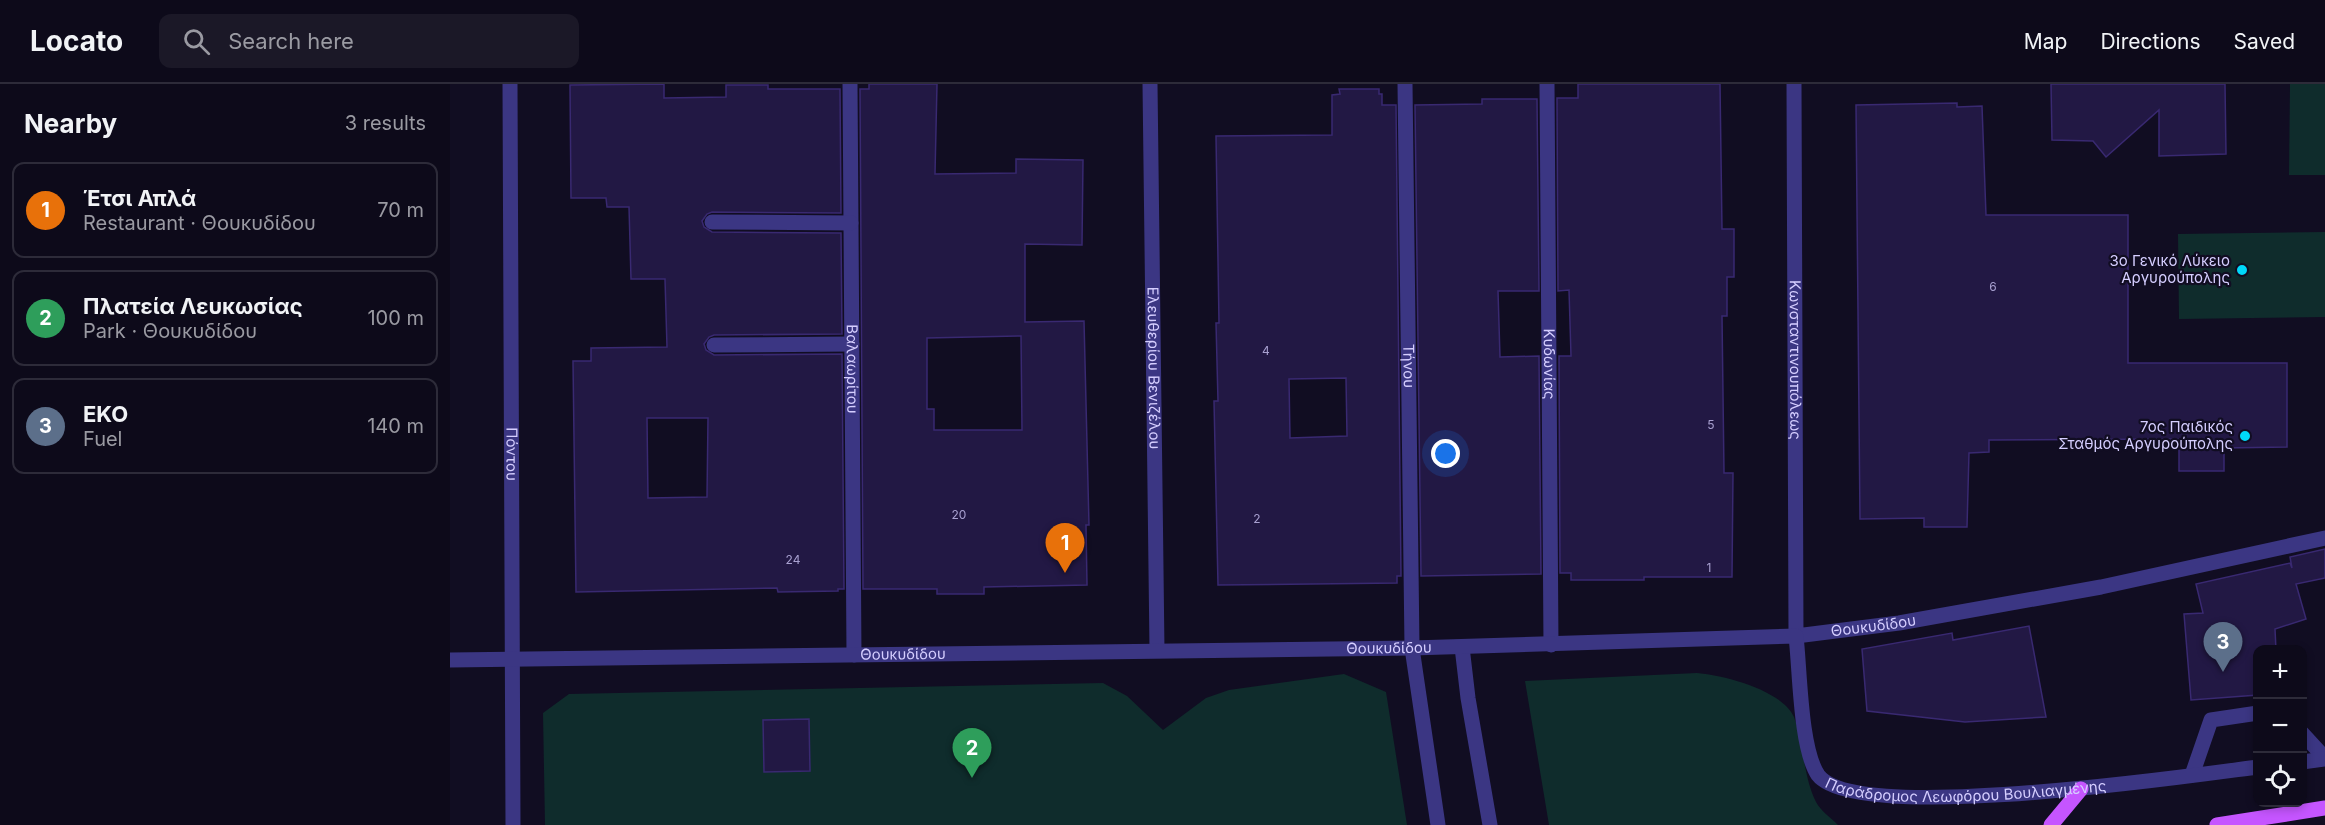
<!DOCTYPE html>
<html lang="en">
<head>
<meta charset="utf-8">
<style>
	:root { --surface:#0d0a1a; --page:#1b1827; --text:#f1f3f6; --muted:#9a9aa2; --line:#2d2b39; --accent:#00d8f9 }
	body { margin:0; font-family:Inter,sans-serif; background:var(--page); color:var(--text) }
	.controls { position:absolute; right:18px; bottom:18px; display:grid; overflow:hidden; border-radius:12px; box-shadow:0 3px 9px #0003 }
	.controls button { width:54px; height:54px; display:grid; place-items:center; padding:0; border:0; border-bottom:2px solid var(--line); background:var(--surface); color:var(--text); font:30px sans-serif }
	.you { position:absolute; left:996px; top:370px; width:21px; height:21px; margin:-15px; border:4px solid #fff; border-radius:50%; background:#1a73e8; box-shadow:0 0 0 9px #1a73e833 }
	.badge { display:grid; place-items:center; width:39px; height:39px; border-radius:50%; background:var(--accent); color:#fff; font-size:20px; font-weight:700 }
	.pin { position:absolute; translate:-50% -50px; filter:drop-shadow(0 2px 3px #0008) }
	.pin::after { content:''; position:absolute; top:32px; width:21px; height:18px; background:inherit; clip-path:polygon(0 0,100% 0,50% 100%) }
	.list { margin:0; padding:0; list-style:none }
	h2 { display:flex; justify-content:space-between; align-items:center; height:78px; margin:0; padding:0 24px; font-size:26px }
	h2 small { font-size:20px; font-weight:400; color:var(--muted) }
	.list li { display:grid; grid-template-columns:39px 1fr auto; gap:18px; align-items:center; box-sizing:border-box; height:96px; margin:0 12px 12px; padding:0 12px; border:2px solid var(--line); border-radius:12px }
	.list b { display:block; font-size:22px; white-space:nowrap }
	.list p { margin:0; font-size:20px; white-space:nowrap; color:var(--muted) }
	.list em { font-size:20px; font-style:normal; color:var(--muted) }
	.icon { flex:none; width:33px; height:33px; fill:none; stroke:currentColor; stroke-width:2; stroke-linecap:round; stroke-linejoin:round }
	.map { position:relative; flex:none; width:1875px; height:741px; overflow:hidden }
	header { display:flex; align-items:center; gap:36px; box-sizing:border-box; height:84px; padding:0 30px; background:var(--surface); border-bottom:2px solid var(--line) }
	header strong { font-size:28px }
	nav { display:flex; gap:33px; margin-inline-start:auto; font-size:21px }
	.search { width:420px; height:54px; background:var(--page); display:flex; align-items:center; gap:15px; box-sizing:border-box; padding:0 21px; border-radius:12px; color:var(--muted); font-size:22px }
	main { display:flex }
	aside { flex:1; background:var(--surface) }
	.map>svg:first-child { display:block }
</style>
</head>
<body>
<header>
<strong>Locato</strong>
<div class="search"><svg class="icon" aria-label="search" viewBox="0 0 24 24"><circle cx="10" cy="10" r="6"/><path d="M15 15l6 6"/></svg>Search here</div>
<nav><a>Map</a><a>Directions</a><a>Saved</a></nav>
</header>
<main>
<aside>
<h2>Nearby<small>3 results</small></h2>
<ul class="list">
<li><span class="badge" style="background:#e8710a">1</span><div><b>Έτσι Απλά</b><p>Restaurant · Θουκυδίδου</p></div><em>70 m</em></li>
<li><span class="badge" style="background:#2e9e5b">2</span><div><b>Πλατεία Λευκωσίας</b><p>Park · Θουκυδίδου</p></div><em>100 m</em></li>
<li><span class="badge" style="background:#5c6f8a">3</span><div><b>EKO</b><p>Fuel</p></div><em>140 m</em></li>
</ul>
</aside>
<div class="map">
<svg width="1875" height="741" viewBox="0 0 1875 741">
	<rect width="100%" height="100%" fill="#110d22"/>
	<!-- green -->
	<g fill="#0f2c2c">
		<polygon points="1840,0 1875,0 1875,91 1839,91"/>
		<polygon points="1875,148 1875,233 1729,235 1728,150"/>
		<path d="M1247,589C1273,591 1332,606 1344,633C1354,660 1353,692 1366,718C1370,726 1381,734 1388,741H1099L1075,597Z"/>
		<polygon points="894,590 936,608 957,741 95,741 93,629 119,610 653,599 677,612 713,646 756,614 779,606"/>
	</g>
	<!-- building -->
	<g fill="#221844" stroke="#392971" stroke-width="1.5" fill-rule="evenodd">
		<path d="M214,0V14L276,13V1H318V5H390L391,129L262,128L257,130L252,137L254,143L262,148L391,149L392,250L264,251L259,253L254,260L256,266L264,271L392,270L394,505H388V507L328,508L327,504L126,508L123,277H141V264L217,263L215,195H181L179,123H157L156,114H121L120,1ZM197,334H258L257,413L198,414Z"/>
		<path d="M419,0H487L485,90L566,89V75L633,76L632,161L575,160V238L634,237L639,441H636L637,501L534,503V510H487V505H413L410,5H419ZM571,252L572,346H484V325H477V254Z"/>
		<polygon points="1128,0 1270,0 1272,145 1284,145 1284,193 1277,193 1277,232 1272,232 1274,389 1283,389 1282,493 1194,493 1194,496 1121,496 1121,489 1110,489 1109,272 1121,272 1119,206 1108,207 1107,14 1128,14"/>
		<polygon points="1601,0 1775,0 1776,70 1709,72 1709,26 1656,73 1643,57 1602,56"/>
		<path d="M889,5H929V10H932V21H946L951,492H947V499L768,501L764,317H768L766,239H769L766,52L882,51V11L890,10ZM896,294L897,352L840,354L839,295Z"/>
		<polygon points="1032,15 1087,15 1089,207 1048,207 1050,273 1089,272 1091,490 971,492 965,21 1032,20"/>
		<polygon points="1507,19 1507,23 1532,22 1536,131 1678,131 1678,279 1837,279 1837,363 1774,364 1774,387 1729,387 1729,355 1539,356 1539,368 1519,369 1517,443 1474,443 1474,434 1410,435 1406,21"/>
		<polygon points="1875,465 1875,494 1846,500 1856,535 1825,545 1826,566 1808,566 1808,611 1741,616 1734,530 1753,529 1746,500 1840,479 1842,484 1840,473"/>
		<polygon points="1579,542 1596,633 1515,638 1417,627 1412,565 1502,549 1503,556"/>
		<polygon points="359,635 360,687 314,688 313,636"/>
	</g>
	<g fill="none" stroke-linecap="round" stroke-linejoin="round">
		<!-- service -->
		<g stroke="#3b3683" stroke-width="15">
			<path id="s1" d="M400,0L404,571"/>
			<path id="s2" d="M955,0L962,564"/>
			<path id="s3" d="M1097,0L1101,561"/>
			<polyline points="1852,649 1875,674"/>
			<polyline points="1742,691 1761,636 1808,629"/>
		</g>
		<!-- minor -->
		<g stroke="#3b3683" stroke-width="15">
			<path id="s4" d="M60,0L63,741"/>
			<path id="s5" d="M700,0L707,566"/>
			<path id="s6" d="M1344,0L1346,552L1449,539L1651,503L1875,454"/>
			<polyline points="262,138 401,139"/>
			<polyline points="264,261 402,260"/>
		</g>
		<!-- tertiary -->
		<g stroke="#3b3683" stroke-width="15">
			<polyline points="1012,563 1018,614 1040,741"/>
			<polyline points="962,564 988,741"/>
			<path id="s7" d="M0,576L962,564L1346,552C1350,586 1350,664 1368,691C1406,741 1738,692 1808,683"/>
			<polyline points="1852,678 1875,675"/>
		</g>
		<!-- primary -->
		<g stroke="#c555ff" stroke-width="15">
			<polyline points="1601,741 1631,705"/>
			<polyline points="1767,741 1875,724"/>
		</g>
	</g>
	<!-- markers -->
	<g fill="#00d8f9" stroke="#110d22" stroke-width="2">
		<circle cx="1792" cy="186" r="6"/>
		<circle cx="1795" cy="352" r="6"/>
	</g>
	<g text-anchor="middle" stroke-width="4.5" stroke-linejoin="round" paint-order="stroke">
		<!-- number labels -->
		<g font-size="12" fill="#a8a0d0">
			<text x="1543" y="207">6</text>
			<text x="816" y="271">4</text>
			<text x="1261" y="345">5</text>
			<text x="509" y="435">20</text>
			<text x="807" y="439">2</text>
			<text x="343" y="480">24</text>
			<text x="1259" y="488">1</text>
		</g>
		<!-- poi labels -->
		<g font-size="15" fill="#d5ceff" stroke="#110d22" text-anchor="end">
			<text x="1780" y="182">3ο Γενικό Λύκειο<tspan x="1780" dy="17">Αργυρούπολης</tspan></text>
			<text x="1783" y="348">7ος Παιδικός<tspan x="1783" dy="17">Σταθμός Αργυρούπολης</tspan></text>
		</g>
		<!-- street labels -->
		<g font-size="15" fill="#d5ceff" stroke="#110d22">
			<text dy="5" stroke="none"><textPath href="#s6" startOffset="276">Κωνσταντινουπόλεως</textPath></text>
			<text dy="5" stroke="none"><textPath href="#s3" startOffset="280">Κυδωνίας</textPath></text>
			<text dy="5" stroke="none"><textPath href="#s2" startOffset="282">Τήνου</textPath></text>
			<text dy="5" stroke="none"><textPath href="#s5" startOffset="284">Ελευθερίου Βενιζέλου</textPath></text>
			<text dy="5" stroke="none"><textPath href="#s1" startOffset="285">Βαλαωρίτου</textPath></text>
			<text dy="5" stroke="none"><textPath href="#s4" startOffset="370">Πόντου</textPath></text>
			<text dy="5" stroke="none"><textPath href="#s6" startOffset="630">Θουκυδίδου</textPath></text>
			<text dy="5" stroke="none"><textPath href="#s7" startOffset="939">Θουκυδίδου</textPath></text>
			<text dy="5" stroke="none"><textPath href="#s7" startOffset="453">Θουκυδίδου</textPath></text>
			<text dy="5" stroke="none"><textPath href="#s7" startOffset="1640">Παράδρομος Λεωφόρου Βουλιαγμένης</textPath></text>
		</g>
	</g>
</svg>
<div class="controls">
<button>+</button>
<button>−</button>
<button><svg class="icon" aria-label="locate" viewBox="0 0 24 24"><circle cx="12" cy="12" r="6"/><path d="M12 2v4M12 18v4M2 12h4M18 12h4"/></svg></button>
</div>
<div class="you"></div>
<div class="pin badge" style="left:615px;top:489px;background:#e8710a">1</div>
<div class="pin badge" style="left:522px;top:694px;background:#2e9e5b">2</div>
<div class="pin badge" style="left:1773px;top:588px;background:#5c6f8a">3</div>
</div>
</main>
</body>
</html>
